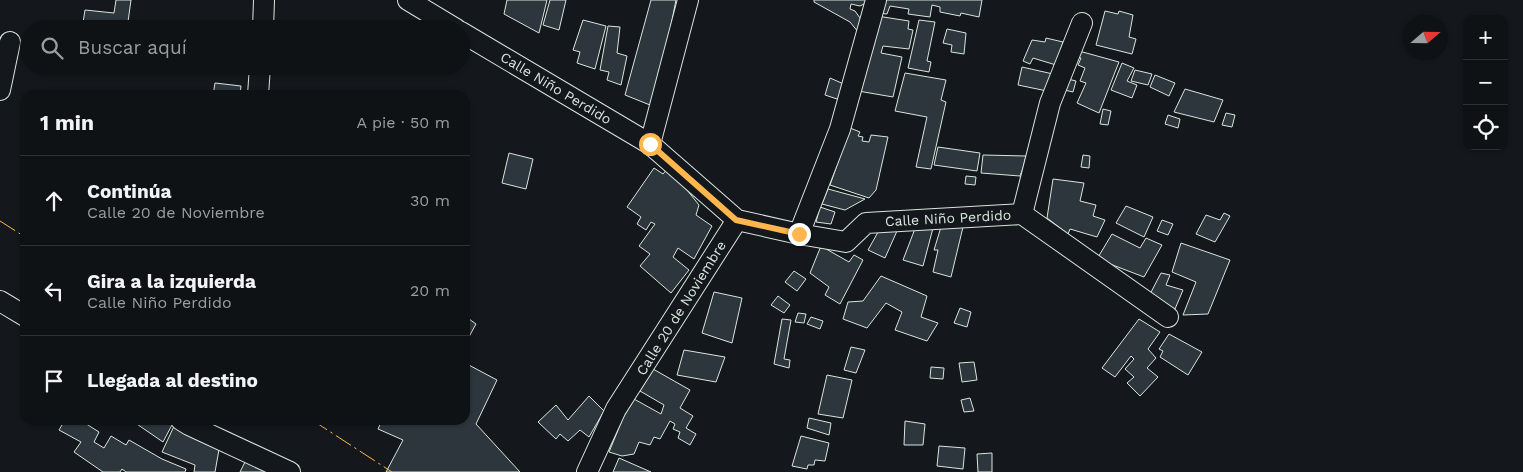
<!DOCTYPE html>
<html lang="es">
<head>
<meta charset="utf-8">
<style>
	:root { --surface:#0f1215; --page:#1d2022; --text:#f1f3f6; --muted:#9b9ea0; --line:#2f3234 }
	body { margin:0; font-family:"Work Sans",sans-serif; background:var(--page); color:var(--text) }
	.controls { position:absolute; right:15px; top:15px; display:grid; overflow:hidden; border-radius:10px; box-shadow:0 1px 4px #0004 }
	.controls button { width:45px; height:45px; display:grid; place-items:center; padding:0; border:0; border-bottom:1px solid var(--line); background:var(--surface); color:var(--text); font:25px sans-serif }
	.compass { position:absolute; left:1403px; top:15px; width:45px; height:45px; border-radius:50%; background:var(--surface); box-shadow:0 1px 4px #0004; rotate:70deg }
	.stop { position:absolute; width:15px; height:15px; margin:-11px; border:4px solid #ffb74d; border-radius:50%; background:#fff }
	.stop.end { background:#ffb74d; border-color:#fff; box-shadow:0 1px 5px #0008 }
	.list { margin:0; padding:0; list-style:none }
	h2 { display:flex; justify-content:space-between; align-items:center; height:65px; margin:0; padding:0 20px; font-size:21px }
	h2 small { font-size:16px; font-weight:400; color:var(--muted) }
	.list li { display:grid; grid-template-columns:32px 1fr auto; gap:15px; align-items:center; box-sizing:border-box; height:90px; padding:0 20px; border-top:1px solid var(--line) }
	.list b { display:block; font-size:19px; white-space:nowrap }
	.list p { margin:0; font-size:16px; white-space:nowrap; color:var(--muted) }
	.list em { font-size:16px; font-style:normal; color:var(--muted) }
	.icon { flex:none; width:28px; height:28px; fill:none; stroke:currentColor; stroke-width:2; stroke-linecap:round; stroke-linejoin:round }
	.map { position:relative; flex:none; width:1523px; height:472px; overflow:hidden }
	.search { position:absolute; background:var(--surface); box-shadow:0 1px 4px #0004; left:20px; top:20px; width:450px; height:55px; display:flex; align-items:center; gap:12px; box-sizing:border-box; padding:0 18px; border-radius:28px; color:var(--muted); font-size:19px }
	.panel { position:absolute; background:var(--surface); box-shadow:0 1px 4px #0004; left:20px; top:90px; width:450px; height:335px; border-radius:15px }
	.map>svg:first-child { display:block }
</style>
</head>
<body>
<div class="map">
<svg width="1523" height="472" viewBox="0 0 1523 472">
	<rect width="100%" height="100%" fill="#14181c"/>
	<!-- building -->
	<g fill="#2c363c" stroke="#d8e6dc">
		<polygon points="116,0 131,0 127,29 82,29 85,10 114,13"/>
		<polygon points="507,0 547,0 539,33 504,14"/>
		<polygon points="550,0 566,0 559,30 543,25"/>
		<polygon points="651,0 676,0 655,107 625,95"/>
		<polygon points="814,0 872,0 860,6 851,4 850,9 855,11 865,25 859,33 850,22 814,2"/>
		<polygon points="881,0 982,0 979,17 961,13 960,16 940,12 940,7 932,5 930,17 908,14 909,9 890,6 887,14 877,13"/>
		<polygon points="1105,11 1118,14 1119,11 1133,15 1129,37 1136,39 1132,54 1096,45"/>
		<polygon points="877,16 909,21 908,29 913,30 909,49 883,46 881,53 902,57 893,97 858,91"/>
		<polygon points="583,20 606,26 595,69 577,63 580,52 573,50"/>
		<polygon points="919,20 935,22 927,61 931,62 929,72 908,68"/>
		<polygon points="608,26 620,27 617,53 627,56 621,85 607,80 609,72 600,70"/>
		<polygon points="947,29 966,33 964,54 951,52 952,45 943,43"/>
		<polygon points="1046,38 1063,42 1056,65 1033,58 1030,64 1023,61 1032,40 1045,42"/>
		<polygon points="1079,51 1119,62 1099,113 1077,103 1086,83 1080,81 1085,68 1078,65 1081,58 1076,57"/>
		<polygon points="1122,63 1134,68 1127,81 1137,85 1132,98 1111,90"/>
		<polygon points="1022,67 1053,74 1047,91 1018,85"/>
		<polygon points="1135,70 1152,74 1148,85 1131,81"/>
		<polygon points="905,73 946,80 941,100 946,102 931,169 916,167 927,117 895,111"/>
		<polygon points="1155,75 1175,83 1169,96 1150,87"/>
		<polygon points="830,78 846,85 840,100 825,95"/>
		<polygon points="1064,78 1076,81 1073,92 1060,89"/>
		<polygon points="215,83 241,86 240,95 213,95"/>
		<polygon points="1185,89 1223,100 1214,122 1174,112"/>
		<polygon points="1103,109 1111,111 1108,125 1100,124"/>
		<polygon points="1226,113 1235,115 1232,127 1222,125"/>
		<polygon points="1168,115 1180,119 1178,128 1165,124"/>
		<polygon points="850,128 860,132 858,136 863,137 862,141 869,142 871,135 888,137 876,190 869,198 830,185"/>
		<polygon points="938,147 980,153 977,171 934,165"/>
		<polygon points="509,153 533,159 526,189 502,183"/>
		<polygon points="983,155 1026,156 1023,168 1020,176 981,173"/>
		<polygon points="1083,155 1090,156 1089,168 1081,167"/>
		<polygon points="654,168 663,174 668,168 675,175 699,205 696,215 712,226 694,259 678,248 673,257 689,270 671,293 640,266 650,254 639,246 655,224 651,222 646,230 637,224 641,217 627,207"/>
		<polygon points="966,176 976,177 975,185 965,184"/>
		<polygon points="1053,179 1084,183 1080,201 1096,205 1093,216 1105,220 1097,237 1070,229 1068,234 1047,218"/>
		<polygon points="828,189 865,199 845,210 822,204"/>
		<polygon points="1126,206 1153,217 1144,237 1116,223"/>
		<polygon points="820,207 835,212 831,224 816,222"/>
		<polygon points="1224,213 1230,216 1215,242 1196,234 1206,215 1220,220"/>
		<polygon points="1162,220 1173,224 1168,235 1157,231"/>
		<polygon points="882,225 897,231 885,258 868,250"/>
		<polygon points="916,226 933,228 923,266 903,260"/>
		<polygon points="941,227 963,227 951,277 933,272 938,250 934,250"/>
		<polygon points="1112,234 1140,248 1146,238 1162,245 1144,277 1097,259"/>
		<polygon points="1181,243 1230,260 1208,314 1183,315 1196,282 1172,272"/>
		<polygon points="821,246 849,262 854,255 863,260 840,304 825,295 829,287 810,273"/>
		<polygon points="794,271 806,279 797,291 785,282"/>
		<polygon points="1161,273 1170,275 1166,285 1183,290 1175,309 1148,298"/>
		<polygon points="881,276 927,296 921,317 938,323 927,341 895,330 902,312 886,303 867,328 843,319 848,302 863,301"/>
		<polygon points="714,292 742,298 732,343 702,333"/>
		<polygon points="778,296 790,305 784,313 771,305"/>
		<polygon points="960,308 971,312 967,327 954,323"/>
		<polygon points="798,313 806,314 804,323 795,322"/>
		<polygon points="465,316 476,324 465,344"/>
		<polygon points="811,317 823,321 820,329 807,324"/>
		<polygon points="782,319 791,320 784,359 790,360 789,368 774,364"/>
		<polygon points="1139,319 1160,332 1148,349 1156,358 1147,368 1158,377 1140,396 1127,383 1134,377 1125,369 1134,359 1131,356 1115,377 1102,368"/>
		<polygon points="1169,334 1202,352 1188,375 1160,357 1163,351 1159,349"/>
		<polygon points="851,347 865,350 856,373 844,370"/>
		<polygon points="684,350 725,357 716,382 677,375"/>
		<polygon points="974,362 977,380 962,382 959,363"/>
		<polygon points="465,363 497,380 476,424 520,472 386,472 403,440 378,429 382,420 465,420"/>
		<polygon points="931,367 944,368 943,379 930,378"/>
		<polygon points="653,369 690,390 680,408 693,416 686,428 696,434 690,445 678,438 680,432 673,429 675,424 670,421 660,439 654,437 650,445 639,442 634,454 622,456 609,452 623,418 634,399 661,414 664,405 640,391"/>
		<polygon points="827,375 852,380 843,418 818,414"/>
		<polygon points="589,396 604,411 589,437 580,430 568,441 560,434 556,439 538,422 556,405 568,420"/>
		<polygon points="970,398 974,411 964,412 961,400"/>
		<polygon points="809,418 831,423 829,435 807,428"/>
		<polygon points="65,420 80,420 99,432 94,442 104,448 111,436 126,445 129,440 162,459 186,469 185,472 126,472 122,469 120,472 103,472 74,452 81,442 59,430"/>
		<polygon points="131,420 169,420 173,423 163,442"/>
		<polygon points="905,421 925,424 923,445 904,445"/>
		<polygon points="175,424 220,444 215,472 194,472 195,465 162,452"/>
		<polygon points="801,436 829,443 825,461 815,460 814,465 808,465 807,469 792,466"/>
		<polygon points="939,446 965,448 963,469 937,466"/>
		<polygon points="992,453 992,472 978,472 977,454"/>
		<polygon points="619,458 651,472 613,472"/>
		<polygon points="245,462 270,472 240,472"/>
	</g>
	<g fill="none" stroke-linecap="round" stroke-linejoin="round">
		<defs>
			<g id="street">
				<polyline points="408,0 456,29"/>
				<polyline points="263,29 264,0"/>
				<polyline points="461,32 650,144 737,220 799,234 846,242 866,223 1022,214 1168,317"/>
				<polyline points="0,90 10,42"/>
				<polyline points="258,95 260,66"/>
				<polyline points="650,144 688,0"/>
				<polyline points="1022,214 1050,103 1082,23"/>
				<polyline points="799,234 840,129 876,0"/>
				<polyline points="0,301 25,316"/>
				<polyline points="181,420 189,425 290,472"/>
				<polyline points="587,472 616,409 737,220"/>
			</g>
		</defs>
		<!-- street casing -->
		<use href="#street" stroke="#d8e6dc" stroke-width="22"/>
		<!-- street -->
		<use href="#street" stroke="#14181c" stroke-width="20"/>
		<!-- power -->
		<g stroke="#ffb74d" stroke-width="1" stroke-dasharray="18 4 2.5 4" stroke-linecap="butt">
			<polyline points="0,221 25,237"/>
			<polyline points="312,420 392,472"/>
		</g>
	</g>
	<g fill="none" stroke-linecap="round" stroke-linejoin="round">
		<!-- route -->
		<polyline stroke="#ffb74d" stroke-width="6" points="650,144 736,220 799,234"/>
	</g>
	<g text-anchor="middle" stroke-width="4" stroke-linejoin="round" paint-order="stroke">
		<!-- street labels -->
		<g font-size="14" fill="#d8e6dc" stroke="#14181c">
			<text transform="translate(556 88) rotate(31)" y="5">Calle Niño Perdido</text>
			<text transform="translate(948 218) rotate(-3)" y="5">Calle Niño Perdido</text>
			<text transform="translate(681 308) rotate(-58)" y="5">Calle 20 de Noviembre</text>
		</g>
	</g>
</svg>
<div class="controls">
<button>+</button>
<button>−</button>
<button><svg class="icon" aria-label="locate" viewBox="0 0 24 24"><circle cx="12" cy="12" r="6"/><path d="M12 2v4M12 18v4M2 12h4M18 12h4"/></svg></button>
</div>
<svg class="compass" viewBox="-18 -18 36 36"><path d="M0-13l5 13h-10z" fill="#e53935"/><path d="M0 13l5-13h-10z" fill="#9b9ea0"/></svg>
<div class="stop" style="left:650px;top:144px"></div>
<div class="stop end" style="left:799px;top:234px"></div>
<div class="search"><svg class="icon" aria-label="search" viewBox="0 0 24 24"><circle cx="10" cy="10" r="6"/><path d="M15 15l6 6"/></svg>Buscar aquí</div>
<section class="panel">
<h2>1 min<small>A pie · 50 m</small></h2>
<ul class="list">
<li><svg class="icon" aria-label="ahead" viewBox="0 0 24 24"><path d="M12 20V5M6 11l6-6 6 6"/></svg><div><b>Continúa</b><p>Calle 20 de Noviembre</p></div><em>30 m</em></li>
<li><svg class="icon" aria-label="left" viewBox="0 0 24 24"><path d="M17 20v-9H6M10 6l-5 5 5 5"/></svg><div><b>Gira a la izquierda</b><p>Calle Niño Perdido</p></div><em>20 m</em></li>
<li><svg class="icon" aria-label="arrive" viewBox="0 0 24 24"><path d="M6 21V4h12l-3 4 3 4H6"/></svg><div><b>Llegada al destino</b></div></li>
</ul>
</section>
</div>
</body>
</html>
